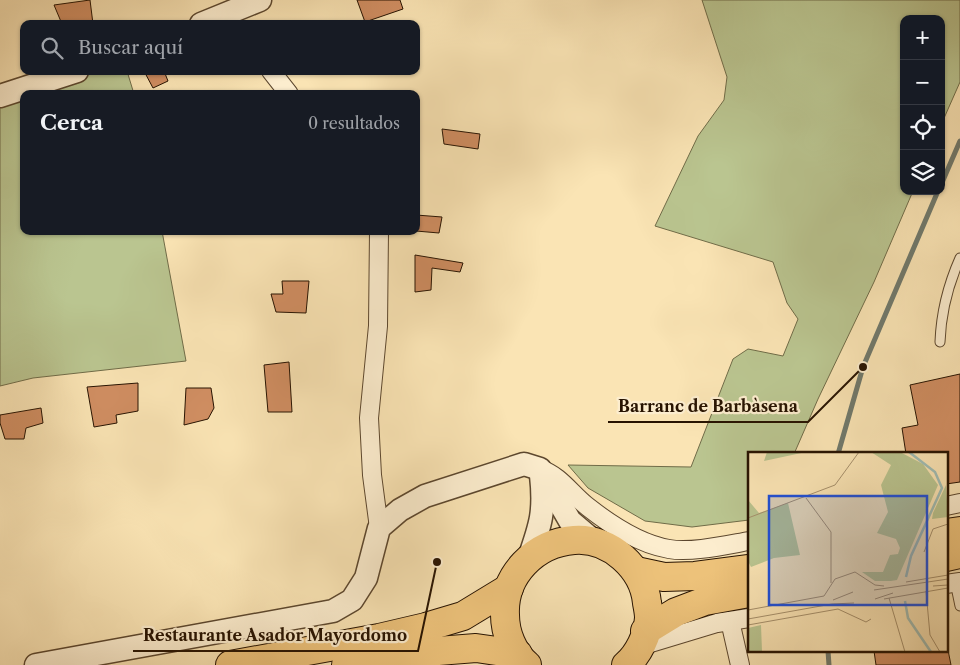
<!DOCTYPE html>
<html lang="es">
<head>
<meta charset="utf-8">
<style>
  :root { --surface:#171b24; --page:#242831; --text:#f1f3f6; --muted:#9ea1a6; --line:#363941 }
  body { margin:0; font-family:"Libre Caslon Text",serif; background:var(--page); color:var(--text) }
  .controls { position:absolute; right:15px; top:15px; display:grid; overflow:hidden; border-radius:10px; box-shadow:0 1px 4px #0004 }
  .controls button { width:45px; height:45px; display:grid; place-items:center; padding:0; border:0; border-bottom:1px solid var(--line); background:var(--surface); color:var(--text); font:25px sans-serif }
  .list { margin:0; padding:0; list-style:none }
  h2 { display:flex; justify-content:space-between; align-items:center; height:65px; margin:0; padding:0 20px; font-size:21px }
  h2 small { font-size:16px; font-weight:400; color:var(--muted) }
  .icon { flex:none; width:28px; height:28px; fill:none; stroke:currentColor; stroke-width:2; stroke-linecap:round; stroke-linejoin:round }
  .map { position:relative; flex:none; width:960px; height:665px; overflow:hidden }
  .search { position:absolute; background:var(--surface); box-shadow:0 1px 4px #0004; left:20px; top:20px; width:400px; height:55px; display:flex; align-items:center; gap:12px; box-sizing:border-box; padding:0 18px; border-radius:10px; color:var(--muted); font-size:19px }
  .panel { position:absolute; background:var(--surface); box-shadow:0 1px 4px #0004; left:20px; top:90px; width:400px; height:145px; border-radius:10px }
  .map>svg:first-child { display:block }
  .green { fill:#bac590; stroke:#706c48 }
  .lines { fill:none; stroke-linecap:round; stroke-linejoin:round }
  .stream { stroke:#70796c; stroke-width:5 }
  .building { fill:#d08e62; stroke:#271301 }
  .service-casing { stroke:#5c472e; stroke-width:11 }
  .minor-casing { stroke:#5c472e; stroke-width:20 }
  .tertiary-casing { stroke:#5c472e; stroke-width:25 }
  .trunk-casing { stroke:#271301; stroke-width:30 }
  .service { stroke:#fcedce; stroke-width:9 }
  .minor { stroke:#fcedce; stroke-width:18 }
  .tertiary { stroke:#fcedce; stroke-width:22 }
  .trunk { stroke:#edc27a; stroke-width:28 }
  .inset-river { fill:none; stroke:#a0bdb4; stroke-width:2.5 }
  .inset-road { fill:none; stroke:#a6906c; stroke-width:1 }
  .view { fill:#1d4ed8; fill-opacity:0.15; stroke:#1d4ed8; stroke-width:2.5 }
  .inset-edge { fill:none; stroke:#271301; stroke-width:2.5 }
  .leader { fill:none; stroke:#271301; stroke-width:2 }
  .callout-dot { fill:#271301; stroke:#fcedce; stroke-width:2 }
  .callout-label { font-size:16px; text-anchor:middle; font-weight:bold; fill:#271301; stroke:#fcedce; stroke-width:4.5; stroke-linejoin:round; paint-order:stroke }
</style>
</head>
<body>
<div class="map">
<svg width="960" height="665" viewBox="0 0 960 665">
  <rect width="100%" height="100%" fill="#fae4b4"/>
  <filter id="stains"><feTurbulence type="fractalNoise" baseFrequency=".004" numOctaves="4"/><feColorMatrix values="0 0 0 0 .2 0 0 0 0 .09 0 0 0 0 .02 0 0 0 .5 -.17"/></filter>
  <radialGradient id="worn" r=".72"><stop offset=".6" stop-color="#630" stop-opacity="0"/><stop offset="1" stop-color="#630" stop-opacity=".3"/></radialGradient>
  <!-- green -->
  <g class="green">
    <polygon points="702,0 960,0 960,82 941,125 941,19 904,19 904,191 913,191 874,282 818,399 794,454 749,454 749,520 692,527 645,521 588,488 568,465 691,467 733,359 748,349 783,356 798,319 787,303 773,262 655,226 698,136 724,100 727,77"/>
    <polygon points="40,71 127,71 134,94 24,94 24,231 162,231 186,361 33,378 0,386 0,85"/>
  </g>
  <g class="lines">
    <!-- stream -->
    <g class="stream">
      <polyline points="941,185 960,141"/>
      <polyline points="838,454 863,367 938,191"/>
      <polyline points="828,651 829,665"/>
    </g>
  </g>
  <!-- building -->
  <g class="building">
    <polygon points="90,0 93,24 62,24 54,5"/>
    <polygon points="357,0 400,0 403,9 365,22"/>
    <polygon points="144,71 164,71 168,81 153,88"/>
    <polygon points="442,129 480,134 478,149 444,144"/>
    <polygon points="416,215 442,217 439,233 416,231"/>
    <polygon points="415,255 463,263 460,272 432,268 431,290 415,292"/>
    <polygon points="282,281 309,281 306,313 276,312 271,294 283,294"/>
    <polygon points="289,362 292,412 268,412 264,365"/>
    <polygon points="960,374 960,482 946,484 946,454 906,454 902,428 918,425 910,385"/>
    <polygon points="138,383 138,411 116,415 117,423 94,427 87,387"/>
    <polygon points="186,388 211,388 214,408 208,419 184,425"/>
    <polygon points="41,408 43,423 26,428 24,439 5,439 0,423 0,415"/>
    <polygon points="946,640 951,665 876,665 874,651 946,651"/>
  </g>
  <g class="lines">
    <!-- service casing -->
    <g class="service-casing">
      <g id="service">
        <path d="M940,342C941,314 948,285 960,258"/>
        <polyline points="955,582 960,606"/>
      </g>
    </g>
    <!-- minor casing -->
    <g class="minor-casing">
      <g id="minor">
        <polyline points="271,71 289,94"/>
        <path d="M540,469C561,476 571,494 588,507C611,525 639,544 669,549C691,553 726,545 749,541"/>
        <polyline points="946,506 960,503"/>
        <polyline points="379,528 372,475 369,418 378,326 379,231"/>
        <polyline points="946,584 960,582"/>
        <polyline points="730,621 740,665"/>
        <polyline points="641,646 717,623 749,618"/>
      </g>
    </g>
    <!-- tertiary casing -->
    <g class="tertiary-casing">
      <g id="tertiary">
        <polyline points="201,24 260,0"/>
        <polyline points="0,96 77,71"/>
        <path d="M529,558C541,524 545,511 541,475"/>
        <polyline points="36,665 333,611 352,600 366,578 379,528 400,510 425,496 524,464 540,469 570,521 596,543"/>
      </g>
    </g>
    <!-- trunk casing -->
    <g class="trunk-casing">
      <g id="trunk">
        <polyline points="946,533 960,531"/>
        <polyline points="946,557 960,554"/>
        <polyline points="636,571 664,577 695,576 749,569"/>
        <polyline points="645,631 676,612 705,601 749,593"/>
        <polyline points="230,665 379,638 426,627 463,616 509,588"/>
        <polyline points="346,665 438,651 476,648 518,654"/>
        <path d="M527,665C513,653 505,633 505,615C503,575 535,543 574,540C610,537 644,569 647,603C648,608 649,614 649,618C648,635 638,655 626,665"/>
      </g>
    </g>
    <!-- service -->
    <use href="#service" class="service"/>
    <!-- minor -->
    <use href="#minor" class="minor"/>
    <!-- tertiary -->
    <use href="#tertiary" class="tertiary"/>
    <!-- trunk -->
    <use href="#trunk" class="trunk"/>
  </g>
  <!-- overview -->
  <g transform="translate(748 452)">
    <rect width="200" height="200" fill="#fae4b4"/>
    <path d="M19,0H58L16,9ZM123,0H152L175,12L190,33L149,128L143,129H127L114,120H135L142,103L150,102L152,96L148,87L129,81L140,60L133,33L143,13ZM198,33L200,65L184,67L185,61ZM0,48L11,61L40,51L52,103L26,106L3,115L0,109ZM13,173L14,199H0V176Z" fill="#bac590"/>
    <path class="inset-river" d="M158,125L163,104L194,36L187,20L161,0M157,149L160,166L183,200"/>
    <path class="inset-road" d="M58,46L83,80V131M0,66L87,33L111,0M176,100L185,77L200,72M158,130L200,123M185,134L200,133M126,138L200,127M178,139L182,183L192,200M141,146L157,200M127,147L145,141M136,147L200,136M85,148L105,140M0,158L76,144L87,127L107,120L127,133L136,134M0,167L84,152L106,151M0,173L90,157L118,170L123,167"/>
    <path class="view" d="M21,44H179V153H21Z"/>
    <rect width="200" height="200" class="inset-edge"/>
  </g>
  <!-- callouts -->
  <path class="leader" d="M863 367L808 422H608M437 562L418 651H133"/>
  <g class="callout-dot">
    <circle cx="863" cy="367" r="5"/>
    <circle cx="437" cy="562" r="5"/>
  </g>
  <g class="callout-label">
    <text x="708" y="412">Barranc de Barbàsena</text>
    <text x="275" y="641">Restaurante Asador Mayordomo</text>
  </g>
  <rect width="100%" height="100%" filter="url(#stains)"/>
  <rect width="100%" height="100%" fill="url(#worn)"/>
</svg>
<div class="controls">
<button>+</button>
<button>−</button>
<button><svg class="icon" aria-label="locate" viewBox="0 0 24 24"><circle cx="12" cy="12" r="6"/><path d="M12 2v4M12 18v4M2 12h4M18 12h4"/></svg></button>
<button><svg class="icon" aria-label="layers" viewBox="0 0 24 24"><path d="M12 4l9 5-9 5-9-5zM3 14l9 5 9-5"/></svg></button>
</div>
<div class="search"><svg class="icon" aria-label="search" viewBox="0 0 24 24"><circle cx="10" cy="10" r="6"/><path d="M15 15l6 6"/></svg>Buscar aquí</div>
<section class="panel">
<h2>Cerca<small>0 resultados</small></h2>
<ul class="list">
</ul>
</section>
</div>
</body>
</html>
